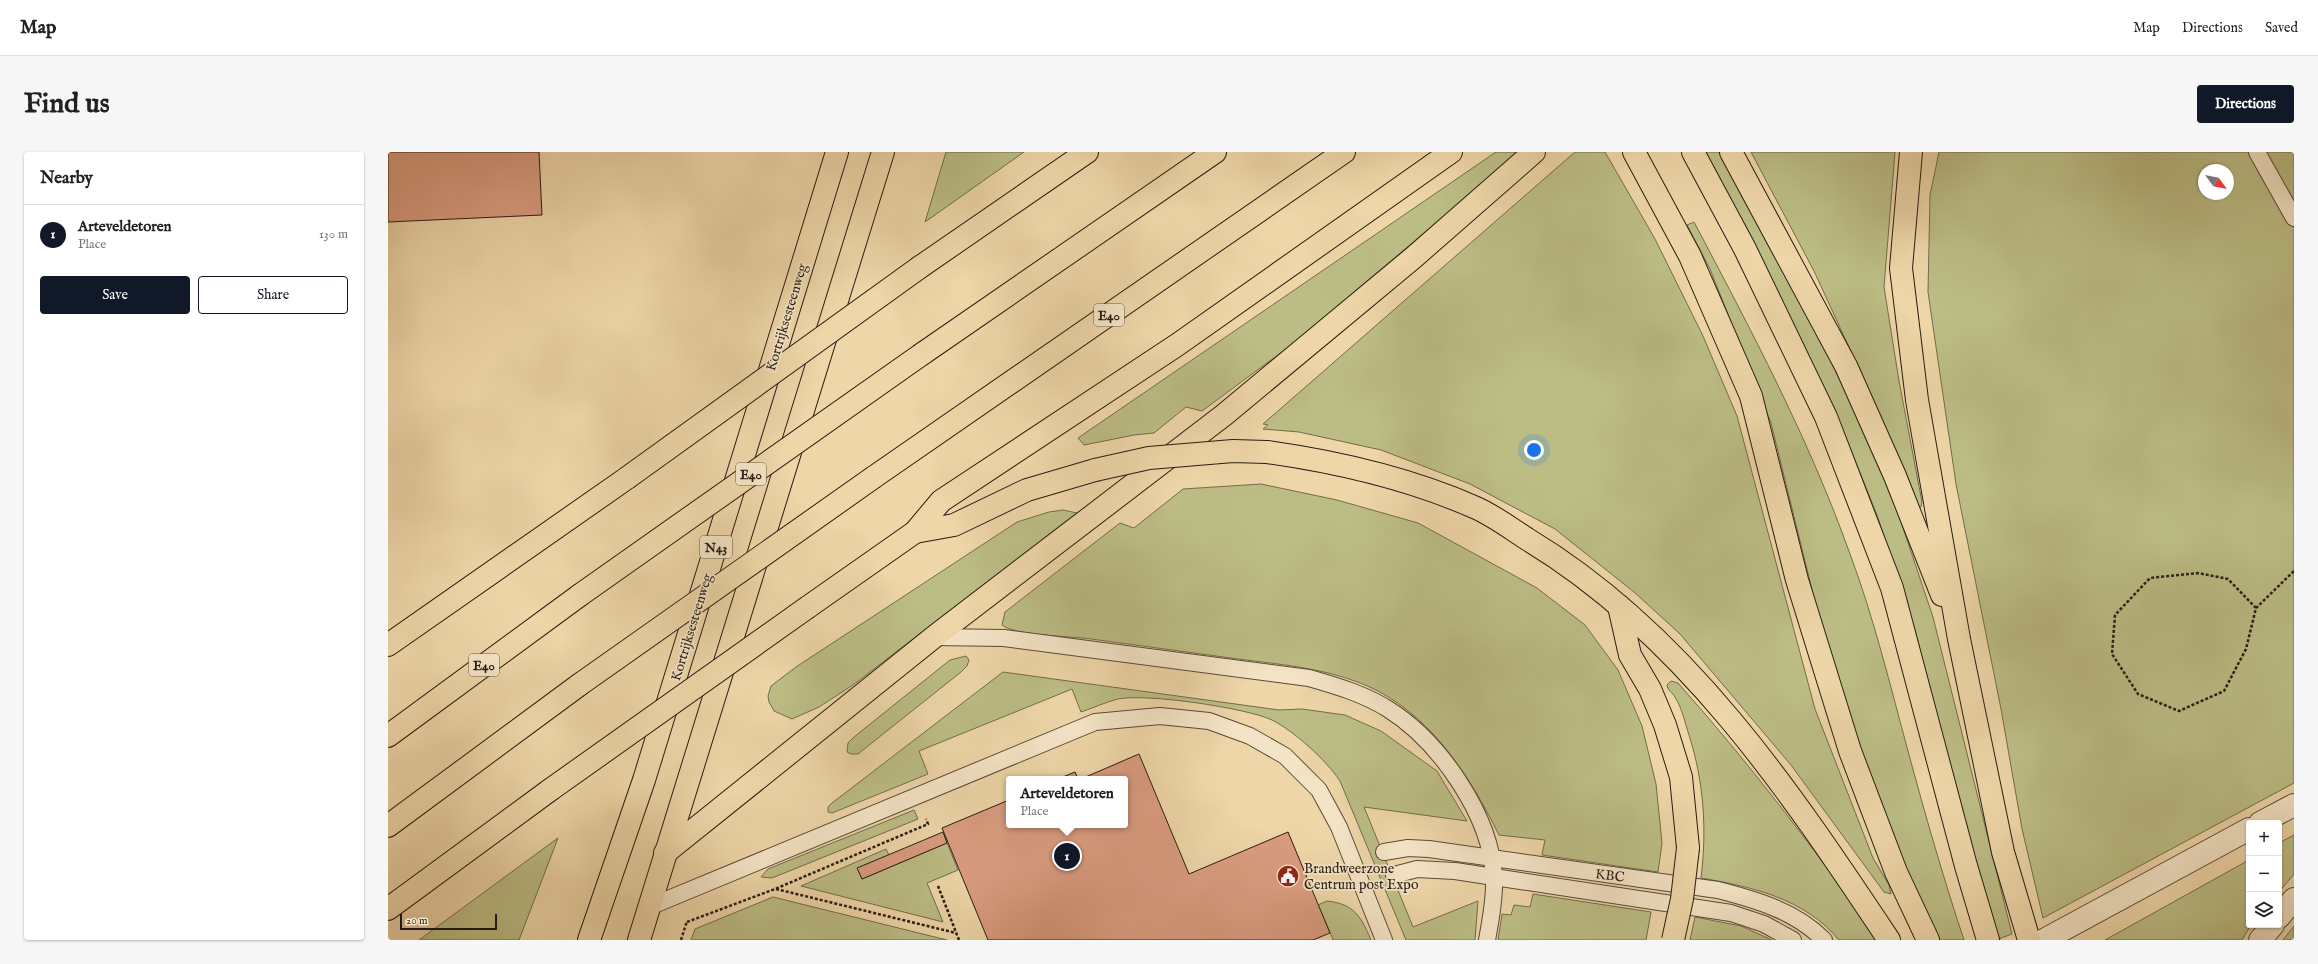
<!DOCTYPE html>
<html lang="en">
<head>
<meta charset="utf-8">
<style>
  :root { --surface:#fff; --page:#f6f6f6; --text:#202124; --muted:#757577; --line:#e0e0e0; --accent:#111827 }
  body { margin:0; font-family:"IM FELL English",serif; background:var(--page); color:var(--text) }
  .controls { position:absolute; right:12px; bottom:12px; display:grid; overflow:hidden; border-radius:4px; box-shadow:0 1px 3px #0004 }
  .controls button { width:36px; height:36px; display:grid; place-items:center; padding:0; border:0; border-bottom:1px solid var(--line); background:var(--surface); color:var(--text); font:20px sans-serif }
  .compass { position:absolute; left:1810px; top:12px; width:36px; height:36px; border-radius:50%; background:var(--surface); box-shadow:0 1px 3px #0004; rotate:122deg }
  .scale { position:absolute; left:12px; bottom:10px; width:97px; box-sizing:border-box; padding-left:4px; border:2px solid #271c14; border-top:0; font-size:11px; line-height:14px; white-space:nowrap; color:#271c14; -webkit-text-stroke:3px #f4e4c6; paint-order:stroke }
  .you { position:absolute; left:1146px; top:298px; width:14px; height:14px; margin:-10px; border:3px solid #fff; border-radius:50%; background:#1a73e8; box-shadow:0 0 0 6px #1a73e833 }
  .badge { display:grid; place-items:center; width:26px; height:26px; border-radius:50%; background:var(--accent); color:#fff; font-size:13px; font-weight:700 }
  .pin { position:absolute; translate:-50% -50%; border:2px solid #fff; box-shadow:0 1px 4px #0006 }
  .popup { position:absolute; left:618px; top:624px; width:122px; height:52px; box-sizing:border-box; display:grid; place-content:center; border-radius:4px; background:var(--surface); filter:drop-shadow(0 1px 3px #0005); font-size:13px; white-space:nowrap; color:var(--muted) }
  .popup b { font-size:15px; color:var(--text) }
  .popup::after { content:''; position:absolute; left:50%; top:100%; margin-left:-8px; border:8px solid transparent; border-top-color:var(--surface) }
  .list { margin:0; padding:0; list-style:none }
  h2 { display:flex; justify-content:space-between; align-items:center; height:52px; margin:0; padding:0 16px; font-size:17px }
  h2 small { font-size:13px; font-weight:400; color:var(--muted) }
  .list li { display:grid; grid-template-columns:26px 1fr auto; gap:12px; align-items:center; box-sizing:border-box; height:60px; padding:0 16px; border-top:1px solid var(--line) }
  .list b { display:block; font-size:15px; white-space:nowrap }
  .list p { margin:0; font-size:13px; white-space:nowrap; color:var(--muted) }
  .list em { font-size:13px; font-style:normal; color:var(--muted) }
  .actions { display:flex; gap:8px; padding:12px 16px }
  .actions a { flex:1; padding:9px 0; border:1px solid var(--accent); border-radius:4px; text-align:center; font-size:14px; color:var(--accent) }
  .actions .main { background:var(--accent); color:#fff }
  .icon { flex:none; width:22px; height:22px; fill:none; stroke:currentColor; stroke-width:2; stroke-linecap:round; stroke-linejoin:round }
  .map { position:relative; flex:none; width:1906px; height:788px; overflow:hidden; border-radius:4px }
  header { display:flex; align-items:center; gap:24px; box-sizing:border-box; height:56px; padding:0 20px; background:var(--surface); border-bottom:1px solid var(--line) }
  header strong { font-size:19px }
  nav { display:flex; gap:22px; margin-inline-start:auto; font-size:14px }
  .intro { display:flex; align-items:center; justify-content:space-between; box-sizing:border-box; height:96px; padding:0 24px }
  h1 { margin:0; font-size:28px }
  .button { padding:10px 18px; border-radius:4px; background:var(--accent); color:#fff; font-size:14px; font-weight:700 }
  main { display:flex; gap:24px; padding:0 24px }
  aside { flex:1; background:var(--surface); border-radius:4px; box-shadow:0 1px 3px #0004 }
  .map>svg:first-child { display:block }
  .green { fill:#bcbd85; stroke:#726c4c; fill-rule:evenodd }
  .building { fill:#da9c80; stroke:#271c14 }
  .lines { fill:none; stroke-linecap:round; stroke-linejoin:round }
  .service-casing { stroke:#594a39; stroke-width:18 }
  .tertiary-casing { stroke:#594a39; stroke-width:24 }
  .primary-casing { stroke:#271c14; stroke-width:24 }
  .motorway-casing { stroke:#271c14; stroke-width:24 }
  .path { stroke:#271c14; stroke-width:2.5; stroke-dasharray:3 2; stroke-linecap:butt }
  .service { stroke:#f4e4c6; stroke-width:16 }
  .tertiary { stroke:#f4e4c6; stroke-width:22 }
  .primary { stroke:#eed6a8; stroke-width:22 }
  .motorway { stroke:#eed6a8; stroke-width:22 }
  .motorway-bridge-casing { stroke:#271c14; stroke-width:24; stroke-linecap:butt }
  .motorway-bridge { stroke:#eed6a8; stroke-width:22 }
  .labels { text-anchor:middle; stroke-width:3.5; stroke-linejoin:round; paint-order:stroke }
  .shield { fill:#f4e4c6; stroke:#645849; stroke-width:1 }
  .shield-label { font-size:13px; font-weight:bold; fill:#271c14 }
  .street-label { font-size:14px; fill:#271c14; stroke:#f4e4c6 }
  .poi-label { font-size:14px; fill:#271c14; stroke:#f4e4c6; text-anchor:start }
</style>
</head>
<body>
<header>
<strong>Map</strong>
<nav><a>Map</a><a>Directions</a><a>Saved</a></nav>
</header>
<div class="intro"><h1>Find us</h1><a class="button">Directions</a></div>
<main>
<aside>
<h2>Nearby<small></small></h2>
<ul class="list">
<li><span class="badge">1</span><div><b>Arteveldetoren</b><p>Place</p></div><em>130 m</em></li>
</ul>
<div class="actions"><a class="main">Save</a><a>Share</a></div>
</aside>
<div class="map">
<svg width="1906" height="788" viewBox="0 0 1906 788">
  <rect width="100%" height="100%" fill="#eed6a8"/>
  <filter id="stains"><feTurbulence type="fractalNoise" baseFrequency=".005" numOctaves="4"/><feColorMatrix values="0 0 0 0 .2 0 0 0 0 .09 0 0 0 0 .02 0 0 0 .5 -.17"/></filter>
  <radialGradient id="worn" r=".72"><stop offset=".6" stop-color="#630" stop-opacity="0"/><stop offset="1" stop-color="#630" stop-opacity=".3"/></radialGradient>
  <!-- green -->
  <g class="green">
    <polygon points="558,0 636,0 537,70"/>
    <polygon points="1108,0 1132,0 902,194 814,259 798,255 766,281 746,283 696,293 690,286"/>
    <polygon points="1187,0 1217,0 1267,87 1315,184 1349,264 1427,557 1485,706 1501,733 1503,742 1496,740 1403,613 1292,482 1246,440 1167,377 1082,332 993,298 911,280 875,277 880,273 875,272"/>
    <polygon points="1313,0 1333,0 1411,145 1454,232 1507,352 1545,465 1624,782 1608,788 1526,475 1489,363 1450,266"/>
    <polygon points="1363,0 1507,0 1496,135 1511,229 1534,350 1533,355 1530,356 1484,245 1426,119"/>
    <path d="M1551,0H1906V631L1655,766L1634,677L1613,557L1568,332L1540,140L1542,43ZM1816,18H1840V42H1816Z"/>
    <path d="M1306,70C1363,178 1421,287 1462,402C1486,466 1502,533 1520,599C1537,662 1555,725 1576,788H1549L1493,661L1429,458L1383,271L1322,117L1299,73Z"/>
    <path d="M873,332L949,348L1030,371L1149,436L1197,473L1230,518L1254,574L1268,632L1274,691L1270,720L1154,703L1157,688L1111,683C1083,627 1047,569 990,539C947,517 897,513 850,507C801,500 752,494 703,487C682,484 628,484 614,473L617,460L732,371L746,376L795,337Z"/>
    <polygon points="675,358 689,361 465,533 431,555 404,567 386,559 381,550 380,544 383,534 408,515 629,370 661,360"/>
    <polygon points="578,504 581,508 579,514 573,520 470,602 463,602 459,600 460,591 466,585 562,508"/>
    <path d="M615,520L891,558L914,557L957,563L993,579L1049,619L1079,669L976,655L1025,775L1090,749L1087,788H1018L952,629C938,608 906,579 884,568C859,556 757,541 730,547C718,550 705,556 693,560L684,537L531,599L540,622L444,661L440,660V655L444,651Z"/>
    <path d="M1283,529L1290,531C1363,613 1428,699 1491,788H1451C1416,746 1364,735 1313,726C1319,678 1316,630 1301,583C1297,571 1294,556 1287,545C1284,540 1280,539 1279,533Z"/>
    <polygon points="526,658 530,667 384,726 373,725 380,717"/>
    <polygon points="1906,683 1906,722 1891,740 1891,691"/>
    <polygon points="170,686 131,788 31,788"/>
    <polygon points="559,691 570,718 539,731 555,770 413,734 498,697 501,703 470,716 474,727"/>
    <polygon points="1861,708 1861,773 1863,773 1854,788 1717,788"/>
    <polygon points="1145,742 1263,760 1258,788 1110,788 1114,762 1123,763 1126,753 1142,755"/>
    <polygon points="385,745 559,788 303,788 307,777"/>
    <path d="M939,749C967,752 973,765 983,788H944L945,787L930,753Z"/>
    <polygon points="1307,765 1353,774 1384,788 1302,788"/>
    <polygon points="1906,774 1906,788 1895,788"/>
  </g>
  <!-- building -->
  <g class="building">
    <polygon points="0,0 151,0 154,63 0,70"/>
    <polygon points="751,602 801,722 900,680 942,781 925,788 600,788 554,676 621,648 621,673 737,673 737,627 693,627"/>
    <polygon points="687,620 690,627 670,627"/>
    <polygon points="555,680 559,691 474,727 469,716"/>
  </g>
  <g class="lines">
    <!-- service casing -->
    <g class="service-casing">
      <g id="service">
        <polyline points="1869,0 1906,66"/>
        <path d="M546,485L616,486L921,526C949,534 976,542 1000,557C1051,589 1103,663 1106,725C1107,745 1103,767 1099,788"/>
        <path d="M996,700L1020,696L1041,697L1330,738C1369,748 1407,759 1436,788"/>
        <polyline points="1006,723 1029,717 1067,719 1343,761 1376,772 1405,788"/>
        <polyline points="261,755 707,570 772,564 821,569 862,584 897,604 931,638 951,675 996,788"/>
      </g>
    </g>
    <!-- tertiary casing -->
    <g class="tertiary-casing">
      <g id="tertiary">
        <polyline points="1872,671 1906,653"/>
        <polyline points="1891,765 1906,747"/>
        <polyline points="1656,788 1861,677"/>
        <polyline points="1872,788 1885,773"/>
      </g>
    </g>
    <!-- primary casing -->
    <g class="primary-casing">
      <g id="primary">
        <polyline points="201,788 256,628 449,0"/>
        <polyline points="251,788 495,0"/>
      </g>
    </g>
    <!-- motorway casing -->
    <g class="motorway-casing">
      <g id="motorway">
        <polyline points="1246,0 1302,104 1363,244 1409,428 1462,599 1508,720 1540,788"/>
        <polyline points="1305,0 1357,97 1438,265 1504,436 1578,714 1600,788"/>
        <polyline points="1343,0 1458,214 1507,324 1554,443"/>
        <polyline points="1523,0 1513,116 1529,248 1571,487 1615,700 1641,788"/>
        <polyline points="532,115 699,0"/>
        <polyline points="534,202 827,0"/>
        <path d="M879,300C950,310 1020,326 1086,355C1105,363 1122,376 1139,387C1297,482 1401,638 1501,788"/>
        <polyline points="486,325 956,0"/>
        <polyline points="527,380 566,373 639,338 707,318"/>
        <polyline points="1231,454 1242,503 1262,537 1277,573 1293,625 1300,696"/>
        <polyline points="420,455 527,380 553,349 789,193 1063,0"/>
        <polyline points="0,493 239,326"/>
        <polyline points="0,584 192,443"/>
        <polyline points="0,674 191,533"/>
        <polyline points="277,701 546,485 836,263 1025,106 1146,0"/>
        <polyline points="0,757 162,638"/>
      </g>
    </g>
    <!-- path -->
    <g class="path">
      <polyline points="1868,456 1840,427 1810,421 1762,426 1727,463 1724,502 1750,542 1791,559 1836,539 1858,497 1868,456 1906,419"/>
      <polyline points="550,734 571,788"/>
      <polyline points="388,737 568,781"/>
      <polyline points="299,770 387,737 540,672 538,667"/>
      <polyline points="293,788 299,769"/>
    </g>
    <!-- service -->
    <use href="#service" class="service"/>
    <!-- tertiary -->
    <use href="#tertiary" class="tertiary"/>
    <!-- primary -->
    <use href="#primary" class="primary"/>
    <!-- motorway -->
    <use href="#motorway" class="motorway"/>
    <!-- motorway-bridge casing -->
    <g class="motorway-bridge-casing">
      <g id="motorway-bridge">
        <polyline points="707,318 761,306 845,299 879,300"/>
        <polyline points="239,326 532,115"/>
        <polyline points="192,443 534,202"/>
        <polyline points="191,533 486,325"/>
        <polyline points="162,638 420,455"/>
        <polyline points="1285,788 1294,747 1300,696"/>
      </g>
    </g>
    <!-- motorway-bridge -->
    <use href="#motorway-bridge" class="motorway-bridge"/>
  </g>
  <!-- icons -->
  <defs>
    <g id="civic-disc" transform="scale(1.15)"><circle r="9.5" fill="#8f2418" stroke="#f4e4c6"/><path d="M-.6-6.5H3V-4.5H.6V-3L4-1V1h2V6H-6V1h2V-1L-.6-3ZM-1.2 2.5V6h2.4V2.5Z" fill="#fff"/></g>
  </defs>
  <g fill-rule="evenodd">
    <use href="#civic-disc" x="900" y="724"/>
  </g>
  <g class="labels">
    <!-- shield labels -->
    <g class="shield">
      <rect x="706" y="152" width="30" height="22" rx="3"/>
      <rect x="348" y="311" width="30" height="22" rx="3"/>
      <rect x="312" y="384" width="32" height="22" rx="3"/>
      <rect x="81" y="502" width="30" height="22" rx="3"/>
    </g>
    <g class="shield-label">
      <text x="721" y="168">E40</text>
      <text x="363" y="327">E40</text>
      <text x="328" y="400">N43</text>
      <text x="96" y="518">E40</text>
    </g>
    <!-- street labels -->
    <g class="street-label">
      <text transform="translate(398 165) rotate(-73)" y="5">Kortrijksesteenweg</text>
      <text transform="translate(303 475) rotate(-73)" y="5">Kortrijksesteenweg</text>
      <text transform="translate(1222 723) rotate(8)" y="5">KBC</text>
    </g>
    <!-- poi labels -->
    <g class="poi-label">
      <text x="916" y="721">Brandweerzone<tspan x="916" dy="16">Centrum post Expo</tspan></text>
    </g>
  </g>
  <rect width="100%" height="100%" filter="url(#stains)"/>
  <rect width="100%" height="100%" fill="url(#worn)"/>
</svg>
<div class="controls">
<button>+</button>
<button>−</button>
<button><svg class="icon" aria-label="layers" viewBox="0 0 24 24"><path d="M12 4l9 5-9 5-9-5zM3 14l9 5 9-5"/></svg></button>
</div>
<svg class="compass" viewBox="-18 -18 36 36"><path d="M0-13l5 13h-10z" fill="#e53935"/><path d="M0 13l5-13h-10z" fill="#757577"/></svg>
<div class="scale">20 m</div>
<div class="you"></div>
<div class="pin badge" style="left:679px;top:704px">1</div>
<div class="popup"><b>Arteveldetoren</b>Place</div>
</div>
</main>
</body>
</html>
